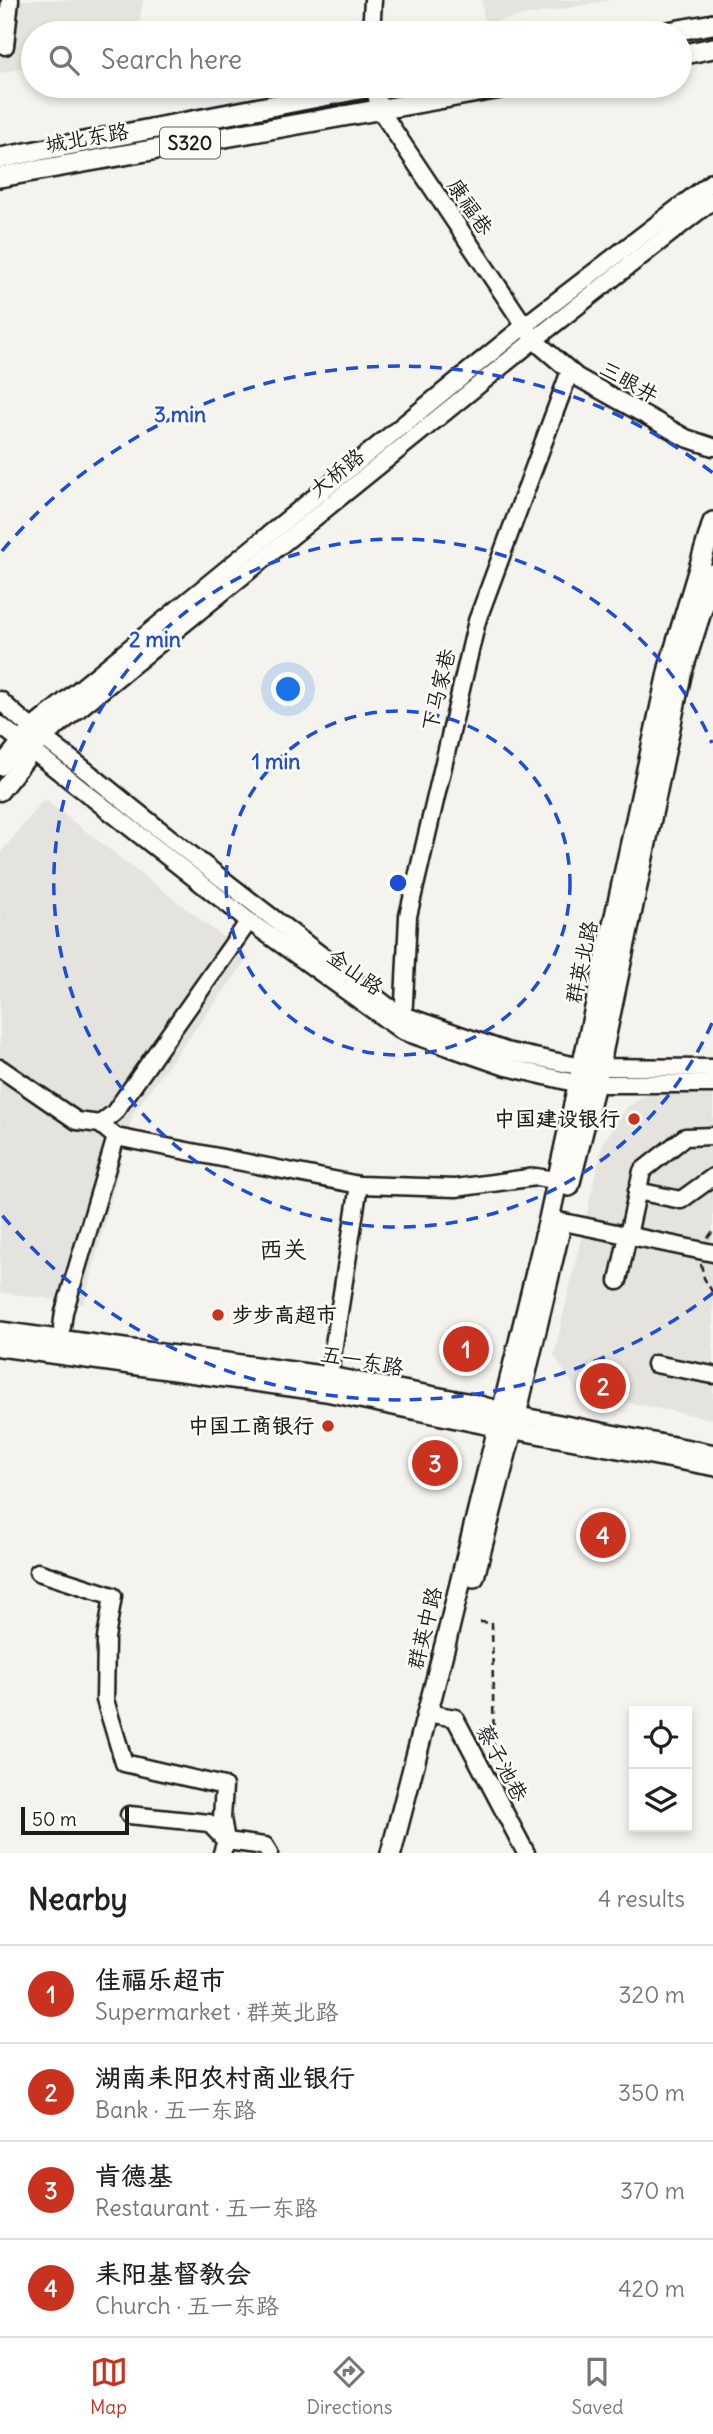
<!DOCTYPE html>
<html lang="en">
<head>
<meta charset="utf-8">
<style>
  :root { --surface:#fff; --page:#f6f6f6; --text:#222; --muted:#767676; --line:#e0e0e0; --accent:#c8321e }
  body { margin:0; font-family:Delius,"LXGW WenKai TC",sans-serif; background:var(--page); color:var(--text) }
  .controls { position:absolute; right:21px; bottom:21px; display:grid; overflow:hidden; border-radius:0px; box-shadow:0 4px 10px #0003 }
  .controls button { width:63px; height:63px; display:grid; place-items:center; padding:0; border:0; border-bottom:2px solid var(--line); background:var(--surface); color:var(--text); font:35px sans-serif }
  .scale { position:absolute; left:21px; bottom:18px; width:108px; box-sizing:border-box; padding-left:7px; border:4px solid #1c1c1c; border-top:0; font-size:19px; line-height:24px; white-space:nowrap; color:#1c1c1c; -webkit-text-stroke:5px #fdfcf7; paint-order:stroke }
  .you { position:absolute; left:289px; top:690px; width:24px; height:24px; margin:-18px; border:5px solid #fff; border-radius:50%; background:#1a73e8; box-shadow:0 0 0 10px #1a73e833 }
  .badge { display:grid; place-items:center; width:46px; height:46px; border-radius:50%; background:var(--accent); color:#fff; font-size:23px; font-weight:700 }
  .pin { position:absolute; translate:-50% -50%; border:4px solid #fff; box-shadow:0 2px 7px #0006 }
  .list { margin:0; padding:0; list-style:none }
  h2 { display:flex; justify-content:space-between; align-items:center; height:91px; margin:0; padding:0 28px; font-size:30px }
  h2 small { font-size:23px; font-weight:400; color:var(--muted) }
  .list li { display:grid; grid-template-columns:46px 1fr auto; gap:21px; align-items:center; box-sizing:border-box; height:98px; padding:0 28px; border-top:2px solid var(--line) }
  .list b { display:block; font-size:26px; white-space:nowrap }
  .list p { margin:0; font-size:23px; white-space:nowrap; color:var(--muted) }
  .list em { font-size:23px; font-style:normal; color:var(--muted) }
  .icon { flex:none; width:38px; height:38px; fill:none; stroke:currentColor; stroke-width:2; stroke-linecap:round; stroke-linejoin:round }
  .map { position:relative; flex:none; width:713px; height:1853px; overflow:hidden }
  .search { position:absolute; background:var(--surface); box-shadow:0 4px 10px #0003; left:21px; right:21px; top:21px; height:77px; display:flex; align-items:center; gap:18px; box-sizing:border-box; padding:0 24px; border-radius:38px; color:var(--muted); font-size:26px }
  .sheet { height:483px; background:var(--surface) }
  nav { display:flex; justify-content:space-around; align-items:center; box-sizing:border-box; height:98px; border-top:2px solid var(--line); background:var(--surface); font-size:19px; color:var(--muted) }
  nav a { display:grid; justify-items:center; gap:4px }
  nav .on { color:var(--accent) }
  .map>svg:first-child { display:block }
  .built { fill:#e4e3de }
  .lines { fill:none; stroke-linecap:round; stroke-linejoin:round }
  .minor-casing { stroke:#1c1c1c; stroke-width:21 }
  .major-casing { stroke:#1c1c1c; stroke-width:24 }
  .path { stroke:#1c1c1c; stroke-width:2.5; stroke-dasharray:7 5; stroke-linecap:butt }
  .minor { stroke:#fdfcf7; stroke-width:16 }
  .major { stroke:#fdfcf7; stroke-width:19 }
  .ring { fill:none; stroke:#1d4ed8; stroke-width:3.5; stroke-dasharray:12 9 }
  .poi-dot { fill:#c8321e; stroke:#fdfcf7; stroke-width:2.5 }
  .labels { text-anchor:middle; stroke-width:5; stroke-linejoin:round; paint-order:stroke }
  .shield { fill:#fdfcf7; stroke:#605f5e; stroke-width:2 }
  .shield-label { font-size:19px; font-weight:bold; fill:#1c1c1c }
  .street-label { font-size:21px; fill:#1c1c1c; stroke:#fdfcf7 }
  .poi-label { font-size:21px; font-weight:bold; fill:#1c1c1c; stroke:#fdfcf7; text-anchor:end }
  .quarter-label { font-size:24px; fill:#1c1c1c; stroke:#fdfcf7 }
  .centre { fill:#1d4ed8; stroke:#fdfcf7; stroke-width:3.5 }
  .ring-label { font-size:21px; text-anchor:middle; font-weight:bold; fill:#1d4ed8; stroke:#fdfcf7; stroke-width:5; stroke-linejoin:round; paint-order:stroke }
</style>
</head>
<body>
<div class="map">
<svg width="713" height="1853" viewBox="0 0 713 1853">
  <rect width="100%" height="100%" fill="#f4f3ee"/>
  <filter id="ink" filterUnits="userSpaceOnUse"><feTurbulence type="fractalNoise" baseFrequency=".0143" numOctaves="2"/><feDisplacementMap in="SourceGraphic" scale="14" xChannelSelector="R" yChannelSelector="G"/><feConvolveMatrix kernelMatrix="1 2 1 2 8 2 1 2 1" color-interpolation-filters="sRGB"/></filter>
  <g filter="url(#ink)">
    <!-- built -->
    <g class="built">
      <polygon points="0,0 143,0 137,33 33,33 33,66 0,73"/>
      <polygon points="482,0 612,0 484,23"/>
      <polygon points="44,799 249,957 133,1113 84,1304 0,1292 0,854"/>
      <polygon points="713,1090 713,1419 578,1393 554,1355 603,1143 626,1108 653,1091"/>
    </g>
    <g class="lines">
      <!-- minor casing -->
      <g class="minor-casing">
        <g id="minor">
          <polyline points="371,33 373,0"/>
          <polyline points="5,46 10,0"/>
          <polyline points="374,86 380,110 534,340 577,377 686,438 713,447"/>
          <path d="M0,700C30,730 66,754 99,781C194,859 292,933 389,1007L403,1015L506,1051L582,1067L713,1068"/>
          <polyline points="0,725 249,921 402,1031 503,1066 579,1084 713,1084"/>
          <polyline points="0,767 32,728 524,326 713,181"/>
          <polyline points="0,792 44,737 534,340 713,200"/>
          <polyline points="403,1023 408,916 477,621 570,371"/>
          <polyline points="0,1068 77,1121 100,1124 116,1137 359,1185 456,1188 536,1177 568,1182"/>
          <polyline points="100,1124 114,1113 249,921"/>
          <polyline points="637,1191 681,1200 713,1177"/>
          <polyline points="549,1219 713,1253"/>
          <polyline points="618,1281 642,1171 685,1137 713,1136"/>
          <polyline points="62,1327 64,1312 116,1137"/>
          <polyline points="655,1364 713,1375"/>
          <polyline points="327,1389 359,1185"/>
          <polyline points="516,1415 713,1453"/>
          <polyline points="512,1430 713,1467"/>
          <polyline points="38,1572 113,1596 106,1638 105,1700 124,1763 224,1786 222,1818 226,1841 222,1853"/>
          <polyline points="427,1713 455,1718 526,1853"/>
          <polyline points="129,1815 209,1823 226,1841 265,1846 269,1853"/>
        </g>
      </g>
      <!-- major casing -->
      <g class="major-casing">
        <g id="major">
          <polyline points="662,33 713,24"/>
          <polyline points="680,55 713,48"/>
          <polyline points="0,158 375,86"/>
          <polyline points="0,177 512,86"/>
          <polyline points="569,1186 599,1068 681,675 713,574"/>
          <polyline points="0,1332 329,1377 472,1404 512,1415"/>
          <polyline points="0,1346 326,1391 510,1429"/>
          <polyline points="474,1577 516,1415 559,1233"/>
          <polyline points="391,1853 445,1645 549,1219 669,668 713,522"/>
        </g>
      </g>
      <!-- path -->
      <g class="path">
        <polyline points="708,1238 713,1231"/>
        <polyline points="701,1264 704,1278 713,1293"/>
        <polyline points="480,1622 492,1623 494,1758"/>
      </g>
      <!-- minor -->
      <use href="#minor" class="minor"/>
      <!-- major -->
      <use href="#major" class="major"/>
    </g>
  </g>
  <!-- distance rings -->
  <g class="ring">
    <circle cx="398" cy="883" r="172"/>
    <path d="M712 1023A344 344 0 1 1 712 743"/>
    <path d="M713 1293A517 517 0 0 1 2 1215M2 551A517 517 0 0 1 713 473"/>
  </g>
  <!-- markers -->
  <g class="poi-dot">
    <circle cx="634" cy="1119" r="7"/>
    <circle cx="218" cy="1315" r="7"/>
    <circle cx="328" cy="1426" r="7"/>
  </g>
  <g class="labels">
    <!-- shield labels -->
    <rect class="shield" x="160" y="127.5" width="60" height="31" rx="5"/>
    <g class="shield-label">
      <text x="190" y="150">S320</text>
    </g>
    <!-- street labels -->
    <g class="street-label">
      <text transform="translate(87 138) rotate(-10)" y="7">城北东路</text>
      <text transform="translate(470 207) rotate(56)" y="7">康福巷</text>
      <text transform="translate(629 382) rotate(29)" y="7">三眼井</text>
      <text transform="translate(337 473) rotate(-39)" y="7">大桥路</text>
      <text transform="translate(439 690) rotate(-77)" y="7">下马家巷</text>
      <text transform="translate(582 962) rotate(-78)" y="7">群英北路</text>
      <text transform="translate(355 972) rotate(36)" y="7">金山路</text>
      <text transform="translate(362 1361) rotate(10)" y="7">五一东路</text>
      <text transform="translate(425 1628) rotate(-76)" y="7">群英中路</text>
      <text transform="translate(502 1763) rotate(62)" y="7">蔡子池巷</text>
    </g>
    <!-- poi labels -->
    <g class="poi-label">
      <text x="620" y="1126">中国建设银行</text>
      <text x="232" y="1322" text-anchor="start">步步高超市</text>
      <text x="314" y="1433">中国工商银行</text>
    </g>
    <!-- quarter labels -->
    <g class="quarter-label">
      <text x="283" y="1258">西关</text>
    </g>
  </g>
  <circle cx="398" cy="883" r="10" class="centre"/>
  <g class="ring-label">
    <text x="180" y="422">3 min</text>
    <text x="155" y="647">2 min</text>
    <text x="276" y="769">1 min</text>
  </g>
</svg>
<div class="controls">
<button><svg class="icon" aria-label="locate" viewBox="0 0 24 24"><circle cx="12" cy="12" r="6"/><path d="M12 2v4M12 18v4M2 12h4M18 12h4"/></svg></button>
<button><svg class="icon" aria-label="layers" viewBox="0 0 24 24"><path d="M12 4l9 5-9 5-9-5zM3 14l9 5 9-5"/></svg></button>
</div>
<div class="scale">50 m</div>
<div class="you"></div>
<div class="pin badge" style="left:466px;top:1349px">1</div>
<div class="pin badge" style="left:603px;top:1386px">2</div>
<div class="pin badge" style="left:435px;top:1463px">3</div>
<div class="pin badge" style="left:603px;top:1535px">4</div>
<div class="search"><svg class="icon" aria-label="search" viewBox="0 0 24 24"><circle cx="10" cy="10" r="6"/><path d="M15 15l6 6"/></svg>Search here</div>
</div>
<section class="sheet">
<h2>Nearby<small>4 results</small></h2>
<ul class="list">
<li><span class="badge">1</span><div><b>佳福乐超市</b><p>Supermarket · 群英北路</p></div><em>320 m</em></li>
<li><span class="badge">2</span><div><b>湖南耒阳农村商业银行</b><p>Bank · 五一东路</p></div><em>350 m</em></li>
<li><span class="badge">3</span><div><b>肯德基</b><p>Restaurant · 五一东路</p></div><em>370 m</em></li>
<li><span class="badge">4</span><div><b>耒阳基督教会</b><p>Church · 五一东路</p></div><em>420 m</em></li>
</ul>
</section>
<nav>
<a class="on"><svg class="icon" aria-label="map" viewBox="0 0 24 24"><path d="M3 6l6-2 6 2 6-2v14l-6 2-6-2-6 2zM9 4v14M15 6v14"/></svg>Map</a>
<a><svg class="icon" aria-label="directions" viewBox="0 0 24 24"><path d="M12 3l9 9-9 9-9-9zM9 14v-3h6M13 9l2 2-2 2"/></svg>Directions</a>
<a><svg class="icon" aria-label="saved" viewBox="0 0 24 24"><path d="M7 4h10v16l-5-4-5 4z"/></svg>Saved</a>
</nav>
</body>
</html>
